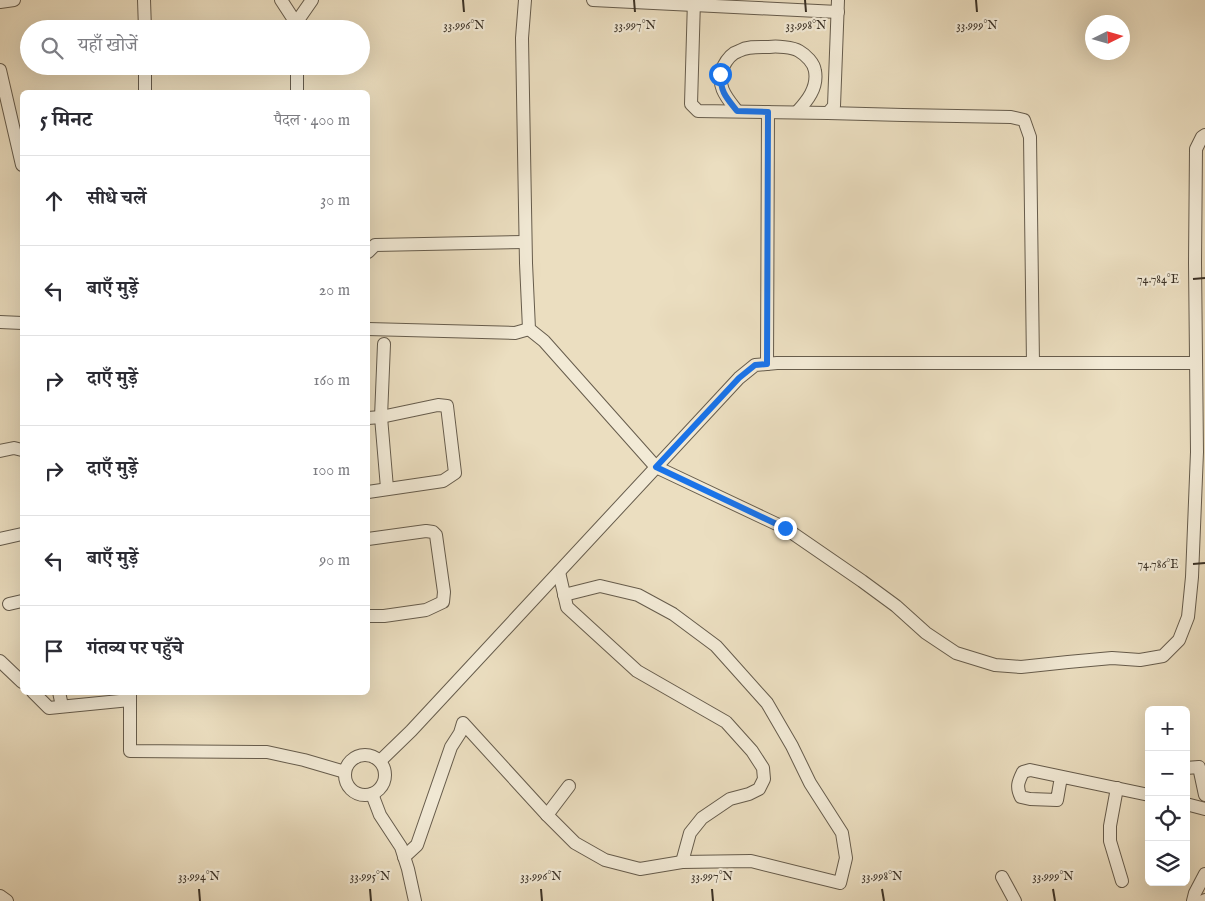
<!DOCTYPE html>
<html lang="hi">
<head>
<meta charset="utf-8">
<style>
  :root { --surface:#fff; --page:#f2f2f3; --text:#2b2b33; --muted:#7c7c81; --line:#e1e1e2 }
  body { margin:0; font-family:"IM FELL English","Noto Serif Devanagari",serif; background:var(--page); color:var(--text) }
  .controls { position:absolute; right:15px; bottom:15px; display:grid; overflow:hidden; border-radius:8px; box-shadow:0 5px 20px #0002 }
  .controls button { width:45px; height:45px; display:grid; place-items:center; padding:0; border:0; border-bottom:1px solid var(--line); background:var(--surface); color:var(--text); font:25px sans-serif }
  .compass { position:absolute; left:1085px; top:15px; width:45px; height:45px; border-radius:50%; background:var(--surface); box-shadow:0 5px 20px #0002; rotate:85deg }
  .stop { position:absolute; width:15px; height:15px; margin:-11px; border:4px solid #1a73e8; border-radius:50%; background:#fff }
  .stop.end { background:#1a73e8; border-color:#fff; box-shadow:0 1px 5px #0008 }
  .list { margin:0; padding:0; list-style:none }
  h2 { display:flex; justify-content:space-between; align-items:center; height:65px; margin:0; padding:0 20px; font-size:21px }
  h2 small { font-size:16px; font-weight:400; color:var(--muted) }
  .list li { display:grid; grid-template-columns:32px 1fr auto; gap:15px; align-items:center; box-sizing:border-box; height:90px; padding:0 20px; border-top:1px solid var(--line) }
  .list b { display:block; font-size:19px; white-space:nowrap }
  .list em { font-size:16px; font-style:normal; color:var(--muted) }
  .icon { flex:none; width:28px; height:28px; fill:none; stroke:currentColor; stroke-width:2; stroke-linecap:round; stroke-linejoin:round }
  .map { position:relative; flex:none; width:1205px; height:901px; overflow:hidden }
  .search { position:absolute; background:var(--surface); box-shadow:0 5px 20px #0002; left:20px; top:20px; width:350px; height:55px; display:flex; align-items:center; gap:12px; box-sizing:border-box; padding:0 18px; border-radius:28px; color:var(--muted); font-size:19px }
  .panel { position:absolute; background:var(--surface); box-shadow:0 5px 20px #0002; left:20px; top:90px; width:350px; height:605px; border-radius:8px }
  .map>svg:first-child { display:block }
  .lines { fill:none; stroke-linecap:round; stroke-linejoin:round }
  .minor-casing { stroke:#665c4c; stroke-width:14 }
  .minor { stroke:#f2ead6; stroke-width:12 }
  .route { stroke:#1a73e8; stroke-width:6 }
  .ticks { fill:none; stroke:#3a3126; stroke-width:2 }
  .ticks-label { font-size:12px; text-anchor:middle; fill:#3a3126; stroke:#f2ead6; stroke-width:4.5; stroke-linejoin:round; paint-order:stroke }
</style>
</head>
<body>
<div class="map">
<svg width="1205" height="901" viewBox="0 0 1205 901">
  <rect width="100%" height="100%" fill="#ebdec0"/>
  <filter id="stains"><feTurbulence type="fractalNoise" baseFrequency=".004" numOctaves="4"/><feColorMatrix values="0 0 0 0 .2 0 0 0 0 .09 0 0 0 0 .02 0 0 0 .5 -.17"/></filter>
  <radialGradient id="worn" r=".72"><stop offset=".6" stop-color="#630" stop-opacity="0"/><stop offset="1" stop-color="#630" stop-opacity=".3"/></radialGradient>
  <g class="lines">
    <!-- minor casing -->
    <g class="minor-casing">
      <g id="minor">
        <polyline points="144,0 145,29"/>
        <polyline points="281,0 296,23"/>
        <polyline points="525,0 522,38 526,263 529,329 544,341 656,467 785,528 862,581 896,606 926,633 956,653 995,665 1021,667 1068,662 1112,658 1140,660 1163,656 1179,640 1188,617 1192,577 1197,452 1195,263 1196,149 1202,137 1205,135"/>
        <polyline points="593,0 838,12"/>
        <polyline points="694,0 691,104 698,111 828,113 834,106 838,0"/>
        <polyline points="0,2 14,0"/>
        <polyline points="296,29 296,23 312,0"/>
        <polyline points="145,66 145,92"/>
        <polyline points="297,66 297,92"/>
        <polyline points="0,70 22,165"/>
        <path d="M737,111C726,97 716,86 723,67C726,61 732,53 739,51C748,46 759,47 769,47C776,46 793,47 799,51C806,55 814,63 815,71C818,88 807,101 797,112"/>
        <polyline points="828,113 903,115 1011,117 1024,120 1030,137 1033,363"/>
        <polyline points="368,252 375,245 525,242"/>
        <polyline points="0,322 22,323"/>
        <polyline points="368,329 515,333 529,329"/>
        <polyline points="384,344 381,417 387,488"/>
        <polyline points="767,364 768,112"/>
        <polyline points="368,418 381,417 438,405 447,406 455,473 443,481 368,492"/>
        <polyline points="0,451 14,448 22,450"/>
        <polyline points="0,539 22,534"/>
        <polyline points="368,539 426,531 433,532 436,535 444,592 443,602 426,610 384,616 368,616"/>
        <polyline points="559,572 567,607 637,671 726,722 752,751 763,768 764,779 759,789 749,794 730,799 702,818 690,833 682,862"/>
        <polyline points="9,604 22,601"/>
        <polyline points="0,661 22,682"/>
        <polyline points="33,692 49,708 130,700"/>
        <polyline points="59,692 62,706"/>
        <polyline points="130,692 130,751 267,752 304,760 345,772"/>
        <circle cx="365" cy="775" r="20"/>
        <polyline points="380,761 411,731 739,378 755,365 777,363 1196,363"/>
        <polyline points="1186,768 1199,767 1205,795"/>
        <path d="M1061,777L1057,800L1030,799L1021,797C1016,787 1018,782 1023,772L1030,770L1149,795"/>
        <polyline points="1117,788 1110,826 1110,841 1122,881"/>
        <polyline points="372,794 380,815 401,847 408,869 415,901"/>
        <polyline points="1186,804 1205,809"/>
        <polyline points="547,815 569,786"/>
        <polyline points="404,857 417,845 451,747 460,733 463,723 547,815 575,843 605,860 640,869 682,862 751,861 840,883 846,858 842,833 810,783 792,746 767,703 716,646 673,614 638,595 600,586 564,595"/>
        <polyline points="1002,877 1015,901"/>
        <polyline points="0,896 7,901"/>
        <polyline points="1193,901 1195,893 1205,874"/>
        <polyline points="1203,901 1205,900"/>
      </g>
    </g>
    <!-- minor -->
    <use href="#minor" class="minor"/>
  </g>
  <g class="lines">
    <!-- route -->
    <path class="route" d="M720,74C721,93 726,97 737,111L768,112L767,364L755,365L739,378L656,467L785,528"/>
  </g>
  <!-- ticks -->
  <path class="ticks" d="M463,0L464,12M634,0L635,12M805,0L806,12M976,0L977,12M1193,279L1205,278M1193,564L1205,563M199,889L200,901M370,889L371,901M541,889L542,901M712,889L713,901M882,889L884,901M1053,889L1055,901"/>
  <g class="ticks-label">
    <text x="464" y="29">33.996°N</text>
    <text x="635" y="29">33.997°N</text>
    <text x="806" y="29">33.998°N</text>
    <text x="977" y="29">33.999°N</text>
    <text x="1158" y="283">74.784°E</text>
    <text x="1158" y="568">74.786°E</text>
    <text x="199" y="880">33.994°N</text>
    <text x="370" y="880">33.995°N</text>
    <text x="541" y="880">33.996°N</text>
    <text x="712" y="880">33.997°N</text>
    <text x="882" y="880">33.998°N</text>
    <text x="1053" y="880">33.999°N</text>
  </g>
  <rect width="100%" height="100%" filter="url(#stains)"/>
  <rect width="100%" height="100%" fill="url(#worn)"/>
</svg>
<div class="controls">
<button>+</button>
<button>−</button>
<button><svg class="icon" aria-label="locate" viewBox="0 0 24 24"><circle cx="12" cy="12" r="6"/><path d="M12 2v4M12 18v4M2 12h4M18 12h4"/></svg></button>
<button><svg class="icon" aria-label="layers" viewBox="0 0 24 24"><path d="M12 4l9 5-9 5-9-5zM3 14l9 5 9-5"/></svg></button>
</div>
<svg class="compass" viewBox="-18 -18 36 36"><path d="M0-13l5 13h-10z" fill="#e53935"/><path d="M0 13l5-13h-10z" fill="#7c7c81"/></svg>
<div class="stop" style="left:720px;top:74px"></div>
<div class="stop end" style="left:785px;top:528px"></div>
<div class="search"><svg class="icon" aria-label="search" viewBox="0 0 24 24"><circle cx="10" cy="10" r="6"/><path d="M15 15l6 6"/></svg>यहाँ खोजें</div>
<section class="panel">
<h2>5 मिनट<small>पैदल · 400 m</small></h2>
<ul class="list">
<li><svg class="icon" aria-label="ahead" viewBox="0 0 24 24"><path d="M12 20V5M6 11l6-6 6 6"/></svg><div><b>सीधे चलें</b></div><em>30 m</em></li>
<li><svg class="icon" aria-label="left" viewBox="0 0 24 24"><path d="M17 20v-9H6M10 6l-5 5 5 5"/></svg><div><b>बाएँ मुड़ें</b></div><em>20 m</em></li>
<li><svg class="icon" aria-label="right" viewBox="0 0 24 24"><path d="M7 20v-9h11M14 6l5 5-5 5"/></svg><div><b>दाएँ मुड़ें</b></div><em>160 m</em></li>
<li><svg class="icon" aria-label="right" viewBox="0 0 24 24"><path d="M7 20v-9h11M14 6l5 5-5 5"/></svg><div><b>दाएँ मुड़ें</b></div><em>100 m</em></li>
<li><svg class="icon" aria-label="left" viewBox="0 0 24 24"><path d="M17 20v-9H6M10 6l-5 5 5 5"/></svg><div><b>बाएँ मुड़ें</b></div><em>90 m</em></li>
<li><svg class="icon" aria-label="arrive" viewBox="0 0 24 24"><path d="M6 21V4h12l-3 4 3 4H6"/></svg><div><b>गंतव्य पर पहुँचे</b></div></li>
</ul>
</section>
</div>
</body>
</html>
